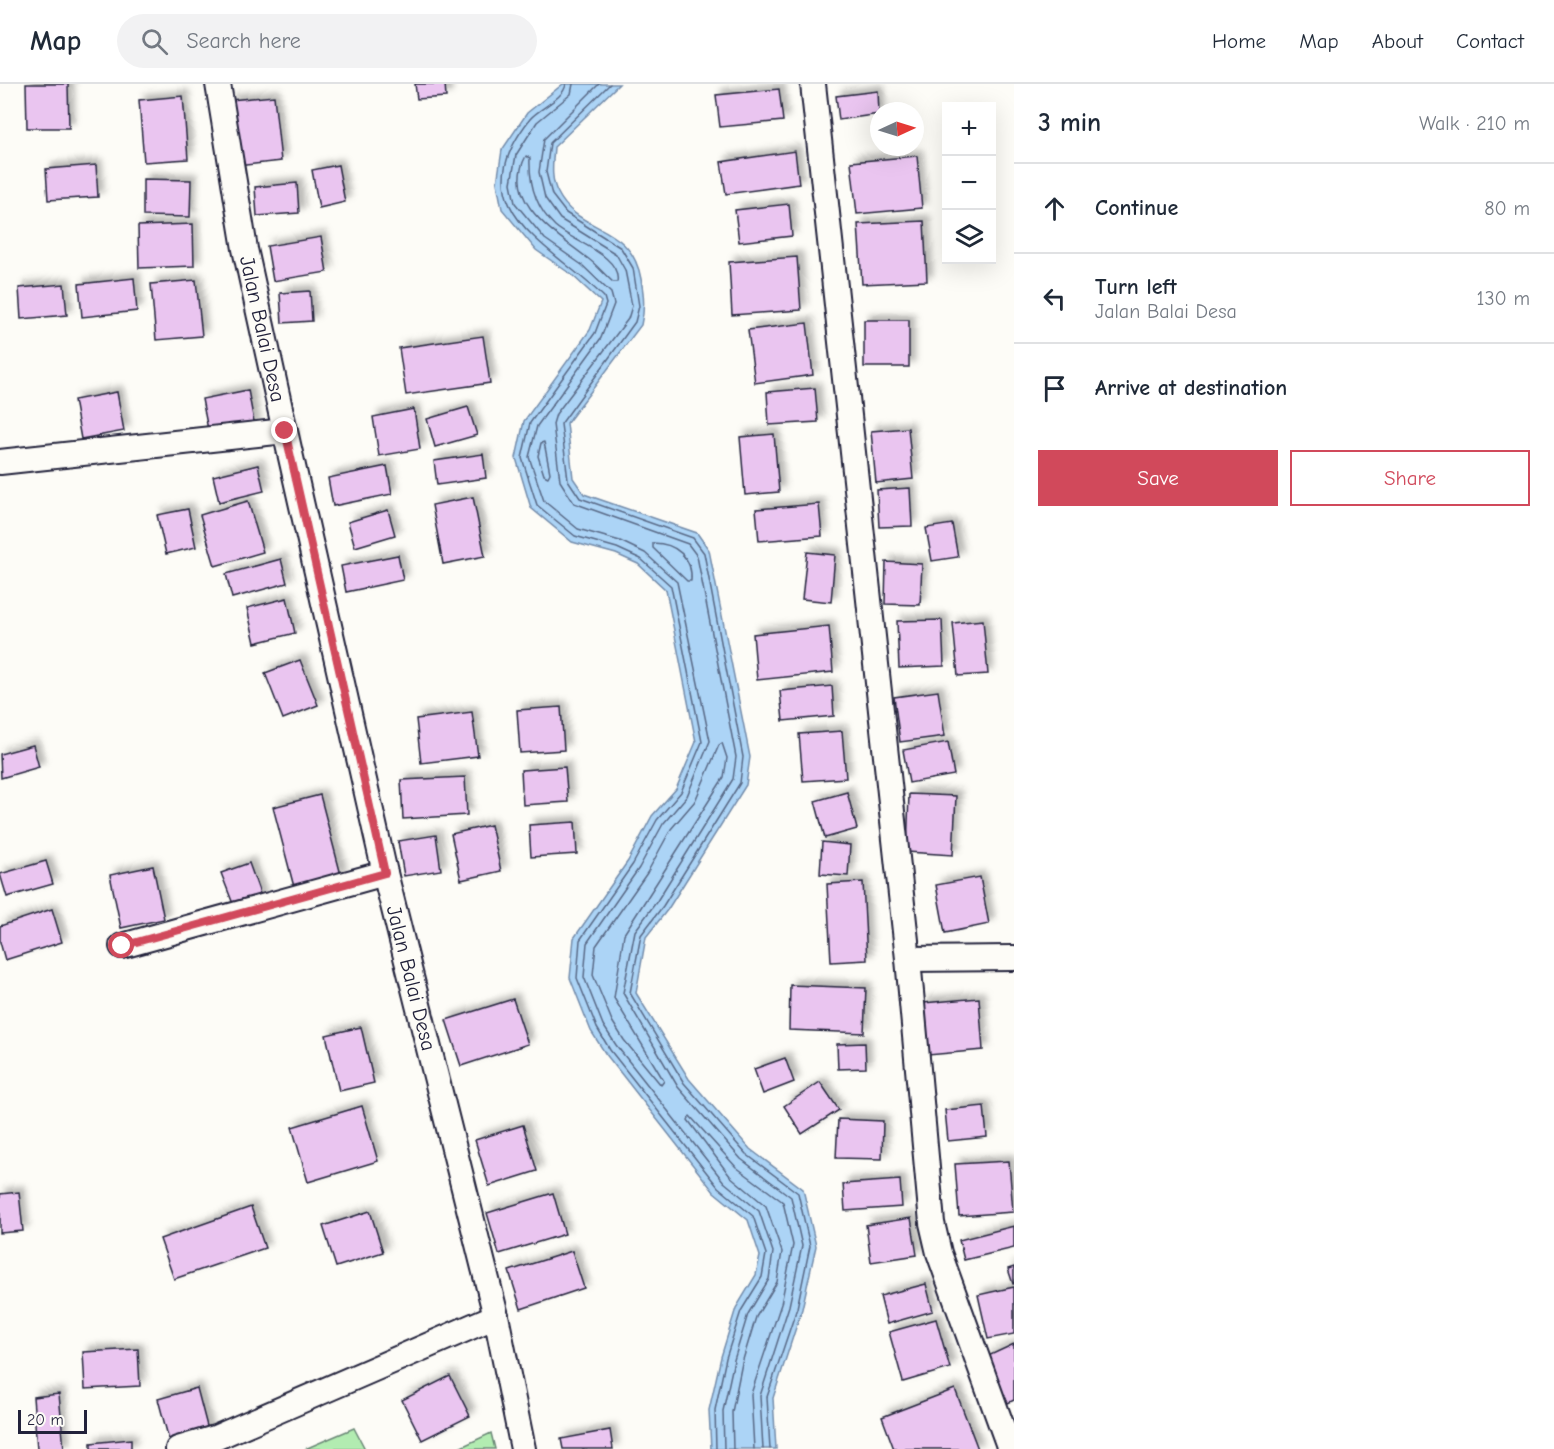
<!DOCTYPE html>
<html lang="en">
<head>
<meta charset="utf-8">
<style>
  :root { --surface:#fff; --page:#f2f2f3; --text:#1f2937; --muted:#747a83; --line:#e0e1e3; --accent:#d1495b }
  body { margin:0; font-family:"Comic Neue",sans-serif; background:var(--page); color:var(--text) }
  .controls { position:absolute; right:18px; top:18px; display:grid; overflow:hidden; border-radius:0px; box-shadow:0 6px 24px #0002 }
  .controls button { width:54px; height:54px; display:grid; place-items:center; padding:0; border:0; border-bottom:2px solid var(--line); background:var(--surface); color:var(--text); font:30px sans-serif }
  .compass { position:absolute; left:870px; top:18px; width:54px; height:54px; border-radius:50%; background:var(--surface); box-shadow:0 6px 24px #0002; rotate:86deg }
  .scale { position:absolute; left:18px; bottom:15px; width:69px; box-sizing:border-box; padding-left:6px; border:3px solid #22223b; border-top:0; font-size:16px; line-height:21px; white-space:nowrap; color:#22223b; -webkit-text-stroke:4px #fdfcf7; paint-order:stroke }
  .stop { position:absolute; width:18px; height:18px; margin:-14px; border:4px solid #d1495b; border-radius:50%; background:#fff }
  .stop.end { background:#d1495b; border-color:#fff; box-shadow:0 2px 6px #0008 }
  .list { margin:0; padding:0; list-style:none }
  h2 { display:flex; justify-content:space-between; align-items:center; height:78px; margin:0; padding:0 24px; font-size:26px }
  h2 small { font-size:20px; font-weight:400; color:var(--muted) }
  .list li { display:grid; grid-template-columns:39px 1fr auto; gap:18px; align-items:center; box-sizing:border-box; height:90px; padding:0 24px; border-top:2px solid var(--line) }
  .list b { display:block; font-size:22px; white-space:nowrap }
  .list p { margin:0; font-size:20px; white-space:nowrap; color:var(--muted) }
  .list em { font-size:20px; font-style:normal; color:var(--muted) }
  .actions { display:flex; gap:12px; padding:18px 24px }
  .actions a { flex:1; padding:14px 0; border:2px solid var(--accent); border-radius:0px; text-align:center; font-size:21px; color:var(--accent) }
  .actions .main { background:var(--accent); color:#fff }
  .icon { flex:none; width:33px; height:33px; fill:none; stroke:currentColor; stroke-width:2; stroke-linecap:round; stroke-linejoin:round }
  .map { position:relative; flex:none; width:1014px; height:1365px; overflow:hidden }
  header { display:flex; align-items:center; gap:36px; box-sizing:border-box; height:84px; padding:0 30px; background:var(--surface); border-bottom:2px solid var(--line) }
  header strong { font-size:28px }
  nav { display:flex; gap:33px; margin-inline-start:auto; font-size:21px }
  .search { width:420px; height:54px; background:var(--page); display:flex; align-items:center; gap:15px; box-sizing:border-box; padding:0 21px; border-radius:33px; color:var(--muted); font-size:22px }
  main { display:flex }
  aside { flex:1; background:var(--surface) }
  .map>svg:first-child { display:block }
  .green { fill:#b2ecb1; stroke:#6a8776; stroke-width:1.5 }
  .water { fill:#acd4f6; stroke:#758dab; stroke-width:1.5 }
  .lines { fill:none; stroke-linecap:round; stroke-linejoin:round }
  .shore { stroke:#596986; stroke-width:1.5 }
  .building { fill:#eac5f0; stroke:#22223b; stroke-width:1.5; filter:url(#shadow) }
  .minor-casing { stroke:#22223b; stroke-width:28 }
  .minor { stroke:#fdfcf7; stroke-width:24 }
  .route { stroke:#d1495b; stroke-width:8 }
  .labels { text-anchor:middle; stroke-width:4.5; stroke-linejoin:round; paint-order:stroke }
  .street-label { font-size:21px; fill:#22223b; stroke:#fdfcf7 }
</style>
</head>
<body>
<header>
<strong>Map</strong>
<div class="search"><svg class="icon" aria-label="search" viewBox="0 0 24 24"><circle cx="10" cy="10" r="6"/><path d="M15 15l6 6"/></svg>Search here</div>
<nav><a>Home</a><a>Map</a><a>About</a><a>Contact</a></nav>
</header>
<main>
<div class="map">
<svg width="1014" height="1365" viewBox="0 0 1014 1365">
  <defs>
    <filter id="shadow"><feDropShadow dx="5.5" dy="-5.5" stdDeviation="3" flood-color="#0004"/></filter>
  </defs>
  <rect width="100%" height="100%" fill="#fdfcf7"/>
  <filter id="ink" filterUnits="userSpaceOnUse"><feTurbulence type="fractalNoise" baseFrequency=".0167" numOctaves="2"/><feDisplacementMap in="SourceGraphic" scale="12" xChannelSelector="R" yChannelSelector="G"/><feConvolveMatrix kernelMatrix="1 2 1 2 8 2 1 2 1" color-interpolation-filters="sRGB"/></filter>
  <g filter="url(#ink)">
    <!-- green -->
    <g class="green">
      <polygon points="354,1344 365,1365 305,1365"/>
      <polygon points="491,1349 495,1365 457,1365"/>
    </g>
    <!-- water -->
    <path class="water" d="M563,0H619L554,63C553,78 550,95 558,109C578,150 631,138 641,195C644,212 645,224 641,241L567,339L573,394L584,410L697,449L709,466L750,673L746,701L668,825L646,853L636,909L689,995L750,1065L803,1105L816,1162L802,1225L773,1314L776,1365H711L709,1326L721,1273L736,1224L756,1191L760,1172L748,1136L714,1108L605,969L591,947L570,894L574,854L628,777L652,732L676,705L696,658L666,506L638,480L616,470L572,458L531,424L516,374L524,337L590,246L601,218L572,191L536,166L502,125L497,99L502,66L527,29Z"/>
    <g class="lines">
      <!-- shore -->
      <g class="shore">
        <path d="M566,0C564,15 539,24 530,35C460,124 547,158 604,213L606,220L595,249L530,339L522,374L537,421L575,452L617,464L641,475L671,502L702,658L681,708L657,736L633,780L580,856L577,894L597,944L610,966L718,1103L753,1132L766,1170L762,1193L741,1227L726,1274L715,1326L716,1365"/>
        <polyline points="573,0 571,10 537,38 516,71 511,99 515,119 545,155 582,181 611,209 614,220 601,254 537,342 529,373 544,417 578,445 620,457 645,469 677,498 710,657 687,712 663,740 639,784 587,859 584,893 603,941 616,961 724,1098 759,1127 773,1168 769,1195 748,1230 734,1276 723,1327 724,1365"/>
        <polyline points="599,0 544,55 539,88 545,114 560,135 616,170 625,186 632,222 628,235 556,330 553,340 560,397 574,419 688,460 697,472 736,673 733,695 657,817 635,847 623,909 678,1003 741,1075 791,1113 802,1162 789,1222 760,1312 763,1365"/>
        <polyline points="610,0 550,59 546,88 552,111 566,129 621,164 633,184 639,222 635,238 561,340 568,396 580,414 693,454 704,469 743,673 740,699 663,822 641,851 630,909 684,999 746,1070 798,1109 810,1162 797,1224 767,1313 770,1365"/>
        <path d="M526,72L530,74C529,99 535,123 555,142C571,157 622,171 617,198H613C604,190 596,180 586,173C557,150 501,118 526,72Z"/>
        <polygon points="544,358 550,389 548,393 544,391 538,372 541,359"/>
        <path d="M653,459C676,459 693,474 691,497H687L653,464Z"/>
        <polygon points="722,659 727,674 724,693 624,850 614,914 664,997 661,1001 624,956 612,937 593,891 596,862 647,789 671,745 695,717 719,661"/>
        <polyline points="733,1365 732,1328 742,1279 756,1233 777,1198 782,1168 766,1122 730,1092 688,1036 690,1032 736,1083 783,1118 793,1161 781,1220 751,1310 754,1365"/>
      </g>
    </g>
    <!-- building -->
    <g class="building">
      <polygon points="26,0 68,0 69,44 27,44"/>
      <polygon points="415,0 445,0 446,13 417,15"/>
      <polygon points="779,5 783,37 720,43 716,11"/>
      <polygon points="878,7 879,30 839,36 836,12"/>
      <polygon points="183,12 188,75 144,78 139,16"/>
      <polygon points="274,12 281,77 237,82 230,16"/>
      <polygon points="795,67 799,100 726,110 721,78"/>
      <polygon points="917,72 922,124 857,130 851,78"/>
      <polygon points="96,81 98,113 48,116 46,85"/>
      <polygon points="338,81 345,118 319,124 312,86"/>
      <polygon points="143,95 191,96 190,133 143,132"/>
      <polygon points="297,99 299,129 257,132 255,103"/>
      <polygon points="789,120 792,152 739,158 735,126"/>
      <polygon points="924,137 927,197 862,200 858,140"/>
      <polygon points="193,140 194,182 139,184 138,142"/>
      <polygon points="321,153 327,188 273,197 267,162"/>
      <polygon points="797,173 801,226 732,231 729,178"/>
      <polygon points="134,194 137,227 82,233 79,200"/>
      <polygon points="196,196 202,252 156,256 151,200"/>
      <polygon points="64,200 67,231 21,235 19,204"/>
      <polygon points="310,207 312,237 282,239 280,209"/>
      <rect x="864" y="236" width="45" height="47"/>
      <polygon points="807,239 813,291 755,299 748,246"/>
      <polygon points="483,252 490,299 406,311 399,264"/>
      <polygon points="815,304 818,338 769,341 767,308"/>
      <polygon points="248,306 255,343 209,351 202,315"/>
      <polygon points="117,308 124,347 81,355 74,316"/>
      <polygon points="468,323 477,351 435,363 427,335"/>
      <polygon points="414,325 420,365 379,372 373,333"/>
      <polygon points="908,344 913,395 876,399 871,347"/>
      <polygon points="774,350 779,408 745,411 740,353"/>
      <polygon points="483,370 486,394 437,401 434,377"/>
      <polygon points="258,381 264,407 219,418 213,392"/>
      <polygon points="387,382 392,410 333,422 328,394"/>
      <polygon points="910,404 912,442 879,443 877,406"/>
      <polygon points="473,413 485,472 443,480 432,421"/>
      <polygon points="248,417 263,468 215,482 200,431"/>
      <polygon points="819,420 822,452 759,457 756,425"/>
      <polygon points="188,425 196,463 166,470 157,431"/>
      <polygon points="388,426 395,451 355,463 348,438"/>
      <polygon points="952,440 958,473 932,477 926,444"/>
      <polygon points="807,468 835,471 831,518 802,515"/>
      <polygon points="398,471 403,496 346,508 341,482"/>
      <polygon points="281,475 287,499 232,514 226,490"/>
      <polygon points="886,478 922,480 920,521 885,520"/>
      <polygon points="287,514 295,549 255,559 247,524"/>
      <polygon points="942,536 944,582 899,584 897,537"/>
      <polygon points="983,536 988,590 958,592 953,539"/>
      <polygon points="829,542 833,588 757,596 753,550"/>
      <polygon points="300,576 318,621 283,635 265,589"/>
      <polygon points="832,602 834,632 783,637 780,607"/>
      <polygon points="938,607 945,652 900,658 894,613"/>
      <polygon points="561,623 564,666 520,669 517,626"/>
      <polygon points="472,628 478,672 421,679 416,635"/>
      <polygon points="842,647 846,694 803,697 799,650"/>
      <polygon points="948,658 954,691 909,699 903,666"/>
      <polygon points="33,661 39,683 1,694 0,670"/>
      <polygon points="565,683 568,718 523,721 521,686"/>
      <polygon points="465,693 467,731 403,735 401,696"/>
      <polygon points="847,708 857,745 825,754 815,717"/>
      <polygon points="909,710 956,712 953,771 907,768"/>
      <polygon points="320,711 341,791 294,803 273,723"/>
      <polygon points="575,738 577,770 531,773 529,741"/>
      <polygon points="491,741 501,787 461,796 451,750"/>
      <polygon points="436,751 441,786 404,792 398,757"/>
      <polygon points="822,758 850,761 848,792 820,790"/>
      <polygon points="46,777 53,800 7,813 0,790"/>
      <polygon points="249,779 262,815 235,825 221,789"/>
      <polygon points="153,782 164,835 121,844 110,791"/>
      <polygon points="980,793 989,840 945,849 936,801"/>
      <polygon points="863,798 867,876 831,878 827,800"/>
      <polygon points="52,825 62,858 5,876 0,858 0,842"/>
      <polygon points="790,901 866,904 864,949 789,946"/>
      <polygon points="979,914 983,966 928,971 923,919"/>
      <polygon points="513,915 528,960 461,982 446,936"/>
      <polygon points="361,943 374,999 339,1007 326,951"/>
      <polygon points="865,959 866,984 838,985 837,960"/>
      <polygon points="785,974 794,998 763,1010 754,985"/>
      <polygon points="820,998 839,1026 802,1050 784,1022"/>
      <polygon points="362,1022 378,1077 308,1098 292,1043"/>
      <polygon points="984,1022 987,1053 948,1057 945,1026"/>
      <polygon points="838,1035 883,1037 882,1075 836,1074"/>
      <polygon points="523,1041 537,1087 489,1102 475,1056"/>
      <polygon points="1009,1077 1013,1128 959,1132 955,1080"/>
      <polygon points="900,1096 902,1123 845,1127 843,1100"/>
      <polygon points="19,1108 23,1147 0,1149 0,1110"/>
      <polygon points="553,1109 565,1150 499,1170 487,1129"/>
      <polygon points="251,1123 265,1164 174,1195 160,1155"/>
      <polygon points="370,1127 383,1168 336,1183 323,1142"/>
      <polygon points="911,1134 917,1171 871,1178 866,1141"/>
      <polygon points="1014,1142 1014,1164 964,1176 959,1156"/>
      <polygon points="572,1167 584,1204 521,1225 509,1187"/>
      <polygon points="1014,1183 1014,1200 1013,1200 1008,1185"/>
      <polygon points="926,1200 933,1227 887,1240 880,1212"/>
      <polygon points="1014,1203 1014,1250 988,1255 978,1211"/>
      <polygon points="936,1235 950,1284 903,1298 889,1248"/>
      <polygon points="1014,1260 1014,1316 1008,1319 986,1273"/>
      <polygon points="138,1265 140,1302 85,1305 83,1268"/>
      <polygon points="450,1292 470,1332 422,1356 402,1316"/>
      <polygon points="197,1304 209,1350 170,1360 158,1315"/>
      <polygon points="955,1305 978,1365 894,1365 882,1333"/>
      <polygon points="59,1310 64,1365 37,1365 33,1313"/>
      <polygon points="610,1346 613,1365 563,1365 561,1355"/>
      <polygon points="131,1355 131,1365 91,1365 91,1359"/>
    </g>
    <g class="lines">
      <!-- minor casing -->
      <g class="minor-casing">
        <g id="minor">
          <path id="s1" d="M218,0L245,165L285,347L385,789L496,1232L523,1365"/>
          <polyline points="813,0 908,875 932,1139 939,1169 1010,1365"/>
          <polyline points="0,378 285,347"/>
          <polyline points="122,862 385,789"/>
          <polyline points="908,875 1014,874"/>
          <polyline points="178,1365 215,1354 496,1232"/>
        </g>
      </g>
      <!-- minor -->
      <use href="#minor" class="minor"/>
    </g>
  </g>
  <g class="lines" filter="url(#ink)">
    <!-- route -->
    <polyline class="route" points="122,862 385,789 285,347"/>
  </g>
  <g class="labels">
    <!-- street labels -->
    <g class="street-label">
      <text dy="7" stroke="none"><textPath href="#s1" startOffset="249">Jalan Balai Desa</textPath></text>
      <text dy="7" stroke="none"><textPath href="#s1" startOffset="915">Jalan Balai Desa</textPath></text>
    </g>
  </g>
</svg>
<div class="controls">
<button>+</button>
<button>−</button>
<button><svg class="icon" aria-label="layers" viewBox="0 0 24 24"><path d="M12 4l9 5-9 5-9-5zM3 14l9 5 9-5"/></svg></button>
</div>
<svg class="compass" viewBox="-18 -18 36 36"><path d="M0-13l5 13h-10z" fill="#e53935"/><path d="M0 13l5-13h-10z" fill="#747a83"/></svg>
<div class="scale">20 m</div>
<div class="stop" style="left:122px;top:862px"></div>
<div class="stop end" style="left:285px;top:347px"></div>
</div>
<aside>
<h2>3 min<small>Walk · 210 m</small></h2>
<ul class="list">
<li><svg class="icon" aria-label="ahead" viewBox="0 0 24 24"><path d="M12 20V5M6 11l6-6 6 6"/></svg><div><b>Continue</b></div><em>80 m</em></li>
<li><svg class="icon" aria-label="left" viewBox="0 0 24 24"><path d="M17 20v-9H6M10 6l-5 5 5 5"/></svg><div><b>Turn left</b><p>Jalan Balai Desa</p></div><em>130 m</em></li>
<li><svg class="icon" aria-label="arrive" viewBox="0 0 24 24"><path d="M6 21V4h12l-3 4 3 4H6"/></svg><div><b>Arrive at destination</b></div></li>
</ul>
<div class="actions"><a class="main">Save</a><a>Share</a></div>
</aside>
</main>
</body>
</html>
